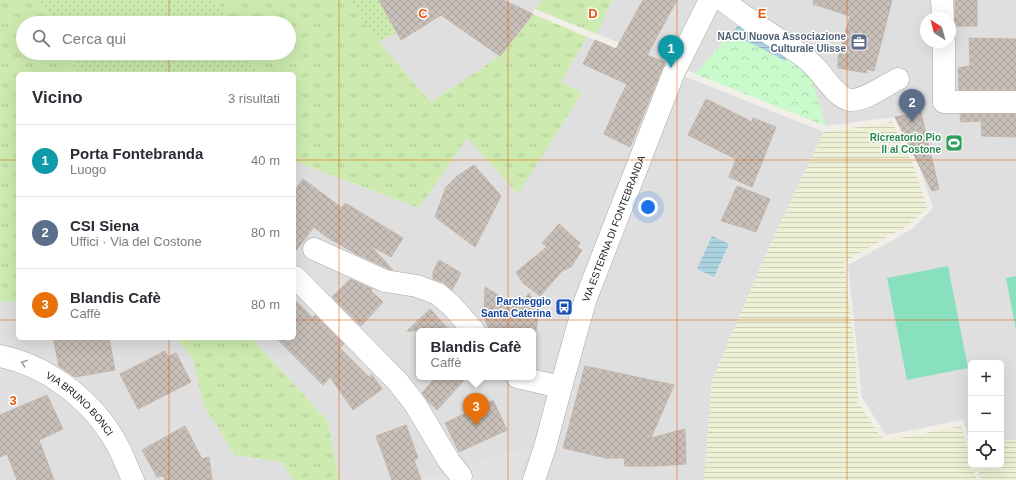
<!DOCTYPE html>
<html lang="it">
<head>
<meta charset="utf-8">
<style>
  :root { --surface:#fff; --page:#f7f7f7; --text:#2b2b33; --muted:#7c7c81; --line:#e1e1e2; --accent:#0b8043 }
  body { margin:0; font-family:Helvetica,sans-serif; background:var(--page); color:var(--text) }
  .controls { position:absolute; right:12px; bottom:12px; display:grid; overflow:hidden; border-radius:6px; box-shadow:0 4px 16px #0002 }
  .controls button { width:36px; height:36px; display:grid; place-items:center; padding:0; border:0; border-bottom:1px solid var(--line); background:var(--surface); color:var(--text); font:20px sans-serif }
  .compass { position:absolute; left:920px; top:12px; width:36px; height:36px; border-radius:50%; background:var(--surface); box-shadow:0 4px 16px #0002; rotate:324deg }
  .you { position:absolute; left:648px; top:207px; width:14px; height:14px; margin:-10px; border:3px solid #fff; border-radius:50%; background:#1a73e8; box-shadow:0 0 0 6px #1a73e833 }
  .badge { display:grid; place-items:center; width:26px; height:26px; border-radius:50%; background:var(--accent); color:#fff; font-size:13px; font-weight:700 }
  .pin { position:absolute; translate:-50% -33px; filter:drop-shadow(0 1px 2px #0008) }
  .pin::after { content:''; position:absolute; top:21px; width:14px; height:12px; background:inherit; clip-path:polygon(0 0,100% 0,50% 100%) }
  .popup { position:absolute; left:416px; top:328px; width:120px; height:52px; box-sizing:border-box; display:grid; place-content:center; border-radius:6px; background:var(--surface); filter:drop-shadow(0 1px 3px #0005); font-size:13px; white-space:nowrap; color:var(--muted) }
  .popup b { font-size:15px; color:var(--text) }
  .popup::after { content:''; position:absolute; left:50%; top:100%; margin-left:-8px; border:8px solid transparent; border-top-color:var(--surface) }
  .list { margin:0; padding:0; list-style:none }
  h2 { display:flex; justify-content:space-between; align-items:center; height:52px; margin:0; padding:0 16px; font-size:17px }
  h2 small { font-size:13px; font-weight:400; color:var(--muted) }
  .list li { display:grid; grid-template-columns:26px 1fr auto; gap:12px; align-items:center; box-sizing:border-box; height:72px; padding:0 16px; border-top:1px solid var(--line) }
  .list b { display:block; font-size:15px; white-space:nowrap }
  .list p { margin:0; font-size:13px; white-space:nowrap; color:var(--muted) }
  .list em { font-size:13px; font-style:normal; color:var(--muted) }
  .icon { flex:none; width:22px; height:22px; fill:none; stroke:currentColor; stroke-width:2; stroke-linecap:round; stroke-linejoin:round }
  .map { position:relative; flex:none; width:1016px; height:480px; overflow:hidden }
  .search { position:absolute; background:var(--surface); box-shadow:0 4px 16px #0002; left:16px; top:16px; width:280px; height:44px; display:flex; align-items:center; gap:10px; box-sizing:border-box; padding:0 14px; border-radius:22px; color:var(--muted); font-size:15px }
  .panel { position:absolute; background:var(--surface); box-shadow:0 4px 16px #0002; left:16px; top:72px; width:280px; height:268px; border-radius:6px }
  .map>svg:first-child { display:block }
  .residential { fill:#e0dfdf; fill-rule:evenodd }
  .farmland { fill:url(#farmland-rules) }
  .grass { fill:url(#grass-tufts) }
  .park { fill:url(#park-crowns) }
  .garden { fill:url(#garden-dots) }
  .pitch { fill:#88e0be }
  .parking { fill:#e2e2e2 }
  .water { fill:url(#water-rules) }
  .building { fill:url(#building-cross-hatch); stroke:#c4b6ab }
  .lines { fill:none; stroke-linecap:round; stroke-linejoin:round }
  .minor-casing { stroke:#a9a9a9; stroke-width:23 }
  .minor { stroke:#fff; stroke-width:22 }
  .oneway { stroke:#9c9c9c }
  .grid { fill:none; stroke:#e8590c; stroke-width:1; stroke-opacity:0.55 }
  .labels { text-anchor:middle; stroke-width:3; stroke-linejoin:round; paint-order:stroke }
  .service-label { font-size:10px; font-weight:bold; fill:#4e5e75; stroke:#fff; text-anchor:end }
  .leisure-label { font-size:10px; font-weight:bold; fill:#27864d; stroke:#fff; text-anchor:end }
  .street-label { font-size:10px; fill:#222; stroke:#fff }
  .transit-label { font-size:10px; font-weight:bold; fill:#164399; stroke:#fff; text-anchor:end }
  .grid-label { font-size:13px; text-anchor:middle; font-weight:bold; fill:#e8590c; stroke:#fff; stroke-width:3; stroke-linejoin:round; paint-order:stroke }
</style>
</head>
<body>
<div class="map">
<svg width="1016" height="480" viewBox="0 0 1016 480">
  <defs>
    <pattern id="farmland-rules" width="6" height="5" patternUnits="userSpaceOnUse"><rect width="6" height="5" fill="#eef0d5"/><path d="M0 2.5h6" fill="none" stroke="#ccceb7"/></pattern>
    <pattern id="grass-tufts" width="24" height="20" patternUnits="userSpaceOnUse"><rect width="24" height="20" fill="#cdebb0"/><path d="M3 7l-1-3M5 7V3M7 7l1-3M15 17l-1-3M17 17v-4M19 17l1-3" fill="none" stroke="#b0c997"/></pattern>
    <pattern id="park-crowns" width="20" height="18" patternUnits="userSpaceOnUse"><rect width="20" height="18" fill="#c8facc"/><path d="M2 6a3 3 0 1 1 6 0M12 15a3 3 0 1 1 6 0" fill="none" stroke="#acd6af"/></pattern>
    <pattern id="garden-dots" width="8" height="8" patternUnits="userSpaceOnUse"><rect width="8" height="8" fill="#cdebb0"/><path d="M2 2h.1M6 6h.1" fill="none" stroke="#b0c997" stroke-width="1.8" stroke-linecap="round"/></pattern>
    <pattern id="water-rules" width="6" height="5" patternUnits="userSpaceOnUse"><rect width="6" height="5" fill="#aad3df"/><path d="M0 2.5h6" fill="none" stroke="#92b5bf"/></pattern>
    <pattern id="building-cross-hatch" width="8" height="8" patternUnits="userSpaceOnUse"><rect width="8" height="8" fill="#c7bfb8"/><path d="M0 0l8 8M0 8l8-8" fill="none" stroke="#aba49e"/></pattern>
  </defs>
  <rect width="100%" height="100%" fill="#f2efe9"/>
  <!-- residential -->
  <g class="residential">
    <path d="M349,0H1016V480H981L977,465H1001V363H971V445L963,420L886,435L862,398L848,265L912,229L933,208L918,162L895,117L826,126L535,9L500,56L431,102L379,42ZM926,18H950V42H926Z"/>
    <path d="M587,37L824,132L770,245L712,380L704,480H339L328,421L251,338H294V161L419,208L467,137L518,193L582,93L561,82ZM419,331H533V377H419Z"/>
    <polygon points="0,301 18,302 18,338 175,338 193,358 204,406 235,455 282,462 293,480 0,480"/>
  </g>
  <!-- farmland -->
  <g class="farmland">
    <polygon points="892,122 913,165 927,208 908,225 844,262 857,372 855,373 859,400 857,401 884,441 961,426 971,460 971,465 972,465 977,480 704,480 712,380 770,245 824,132"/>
    <polygon points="1001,440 1016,440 1016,480 981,480 977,465 1001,465"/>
  </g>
  <!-- grass -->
  <g class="grass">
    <polygon points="0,0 40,0 53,23 23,23 23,53 68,53 80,74 18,74 18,302 0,301"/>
    <polygon points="216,0 349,0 379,42 431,102 500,56 533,14 587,37 561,82 582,93 518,194 467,138 419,208 294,161 294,74 259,74 247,53 289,53 289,23 229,23"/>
    <polygon points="542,0 612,0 597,34 535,9"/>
    <polygon points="175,338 251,338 328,421 339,480 293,480 282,462 235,455 204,406 193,358"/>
  </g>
  <!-- park -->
  <polygon class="park" points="731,33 785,61 788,54 809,71 826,126 695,74"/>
  <!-- garden -->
  <g class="garden">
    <polygon points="40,0 216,0 229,23 53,23"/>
    <polygon points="349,0 379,0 397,32 379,42"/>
    <polygon points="68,53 247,53 259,74 80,74"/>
  </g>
  <!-- pitch -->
  <g class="pitch">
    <polygon points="948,266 968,368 907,380 887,278"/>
    <polygon points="1016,276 1016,330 1006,278"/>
  </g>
  <!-- parking -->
  <polygon class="parking" points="528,447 517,480 421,480 421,479"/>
  <!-- water -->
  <g class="water">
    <polygon points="743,20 788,54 786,61 731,33"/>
    <polygon points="712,236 729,244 714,277 697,269"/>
  </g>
  <!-- building -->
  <g class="building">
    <polygon points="379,0 503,0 533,14 500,56 441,15 401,40"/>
    <polygon points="643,0 677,0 647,55 665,62 630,147 604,134 618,102 627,84 583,64 595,40 616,49"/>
    <polygon points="814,0 892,0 874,71 866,69 867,73 838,68 838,58 850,16 813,4"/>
    <polygon points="955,0 977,0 977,26 952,26 954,23 955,18"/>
    <polygon points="969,38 1016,39 1016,90 959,90 958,68 970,66"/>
    <polygon points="706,99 752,122 753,118 776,127 752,187 729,177 736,159 688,135"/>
    <polygon points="921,112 939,189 932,191 895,117"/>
    <polygon points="960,114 1016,114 1016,137 982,136 981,121 961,122"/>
    <polygon points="474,165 501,196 475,247 435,217 446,187 456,177"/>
    <polygon points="303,179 342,208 345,203 403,238 391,257 371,246 393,270 389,269 356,254 325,236 314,227 294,253 294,191"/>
    <polygon points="737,186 770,199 756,232 742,227 721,221"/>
    <polygon points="559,224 580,243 577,247 582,250 571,267 562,271 540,296 523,283 516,272 547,247 542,243"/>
    <polygon points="439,260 461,273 452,290 443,282 433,279 433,272"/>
    <polygon points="350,279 372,289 371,291 383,302 361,326 332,297"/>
    <polygon points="485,287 519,308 529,293 539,310 536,331 490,331 484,317"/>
    <polygon points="294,299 313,318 315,315 344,344 340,348 369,377 372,375 382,389 353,410 330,377 323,385 276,338 294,338"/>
    <polygon points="430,309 450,331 407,331"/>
    <polygon points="53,338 109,338 115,370 75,377 59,366"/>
    <polygon points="165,351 168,357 176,353 191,382 138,409 120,374"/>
    <polygon points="585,366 674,385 651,438 685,429 686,464 655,466 625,466 624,458 606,458 563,448"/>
    <polygon points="436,377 467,377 437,410 428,401 422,393"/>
    <polygon points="47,395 63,429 39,440 54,480 17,480 7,454 0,457 0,415"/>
    <polygon points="493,400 507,430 459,452 445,423"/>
    <polygon points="406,425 418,458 414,460 421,480 392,480 376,436"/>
    <polygon points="185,426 202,459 209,457 212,480 165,480 164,476 157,477 142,450"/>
  </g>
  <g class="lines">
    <!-- minor casing -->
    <g class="minor-casing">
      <g id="minor">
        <path d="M723,0C741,15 761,28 781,41C791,48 804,55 813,65C823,74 836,98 850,100C864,101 886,85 898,79"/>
        <polyline points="942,0 943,18"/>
        <polyline points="944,42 944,102 1016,102"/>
        <polyline points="677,66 710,0"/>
        <polyline points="314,249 385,281 417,286 438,294 451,305 474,331"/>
        <polyline points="295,277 398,382 415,404 449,461 461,476"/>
        <path id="s1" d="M0,356C45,365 88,397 112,436C121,449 126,465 133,480"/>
        <polyline points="517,377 561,387"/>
        <path id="s2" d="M534,480L545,447L561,387L585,301L674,72"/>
      </g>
    </g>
    <!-- minor -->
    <use href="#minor" class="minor"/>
  </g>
  <!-- one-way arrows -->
  <defs><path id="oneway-chevron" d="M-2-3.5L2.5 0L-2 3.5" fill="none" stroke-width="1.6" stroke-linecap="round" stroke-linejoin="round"/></defs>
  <use class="oneway" href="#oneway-chevron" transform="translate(24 363) rotate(-160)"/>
  <!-- grid -->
  <path class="grid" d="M169,0V23M339,0V480M508,0V480M677,0V480M847,0V480M169,53V74M0,160H18M294,160H1016M0,320H18M294,320H1016M169,338V480"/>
  <!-- icons -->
  <defs>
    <g id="office-square" transform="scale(0.9)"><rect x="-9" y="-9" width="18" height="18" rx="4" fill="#5c6f8a" stroke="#fff"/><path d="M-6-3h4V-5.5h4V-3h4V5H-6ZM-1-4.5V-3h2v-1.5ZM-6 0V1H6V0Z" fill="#fff"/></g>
    <g id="stadium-square" transform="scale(0.9)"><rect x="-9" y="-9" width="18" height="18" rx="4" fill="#2e9e5b" stroke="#fff"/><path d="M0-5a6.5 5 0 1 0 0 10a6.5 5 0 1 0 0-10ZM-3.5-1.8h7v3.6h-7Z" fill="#fff"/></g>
    <g id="bus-square" transform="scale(0.9)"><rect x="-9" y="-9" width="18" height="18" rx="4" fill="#1a4fb4" stroke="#fff"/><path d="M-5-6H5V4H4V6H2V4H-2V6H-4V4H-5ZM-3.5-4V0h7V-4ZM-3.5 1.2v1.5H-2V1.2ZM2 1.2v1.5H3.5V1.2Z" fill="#fff"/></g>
  </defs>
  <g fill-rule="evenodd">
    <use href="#office-square" x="859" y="42"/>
    <use href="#stadium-square" x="954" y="143"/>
    <use href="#bus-square" x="564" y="307"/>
  </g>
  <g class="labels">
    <!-- service labels -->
    <g class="service-label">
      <text x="846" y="40">NACU Nuova Associazione<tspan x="846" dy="12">Culturale Ulisse</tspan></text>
    </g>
    <!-- leisure labels -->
    <g class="leisure-label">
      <text x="941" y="141">Ricreatorio Pio<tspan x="941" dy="12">II al Costone</tspan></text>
    </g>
    <!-- street labels -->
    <g class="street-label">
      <text dy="4" stroke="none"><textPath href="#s2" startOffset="264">VIA ESTERNA DI FONTEBRANDA</textPath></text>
      <text dy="4" stroke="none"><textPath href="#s1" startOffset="95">VIA BRUNO BONCI</textPath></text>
    </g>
    <!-- transit labels -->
    <g class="transit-label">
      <text x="551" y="305">Parcheggio<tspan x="551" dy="12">Santa Caterina</tspan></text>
    </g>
  </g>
  <g class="grid-label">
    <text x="423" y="18">C</text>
    <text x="593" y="18">D</text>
    <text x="762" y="18">E</text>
    <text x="13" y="405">3</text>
  </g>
</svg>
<div class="controls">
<button>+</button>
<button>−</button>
<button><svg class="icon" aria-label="locate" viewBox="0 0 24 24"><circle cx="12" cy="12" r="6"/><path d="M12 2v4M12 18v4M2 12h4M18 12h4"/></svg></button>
</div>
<svg class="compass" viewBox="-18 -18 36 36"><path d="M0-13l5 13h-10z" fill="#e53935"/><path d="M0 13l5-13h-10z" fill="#7c7c81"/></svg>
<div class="you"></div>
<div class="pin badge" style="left:671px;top:68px;background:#0f9aa8">1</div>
<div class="pin badge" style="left:912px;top:122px;background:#5c6f8a">2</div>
<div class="pin badge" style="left:476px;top:426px;background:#e8710a">3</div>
<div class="popup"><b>Blandis Cafè</b>Caffè</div>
<div class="search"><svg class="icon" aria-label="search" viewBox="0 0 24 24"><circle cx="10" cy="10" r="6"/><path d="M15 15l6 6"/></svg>Cerca qui</div>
<section class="panel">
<h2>Vicino<small>3 risultati</small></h2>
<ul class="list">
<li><span class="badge" style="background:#0f9aa8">1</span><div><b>Porta Fontebranda</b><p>Luogo</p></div><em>40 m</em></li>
<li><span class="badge" style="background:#5c6f8a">2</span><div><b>CSI Siena</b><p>Uffici · Via del Costone</p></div><em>80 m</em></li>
<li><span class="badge" style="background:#e8710a">3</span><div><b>Blandis Cafè</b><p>Caffè</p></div><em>80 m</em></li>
</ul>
</section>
</div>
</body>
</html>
